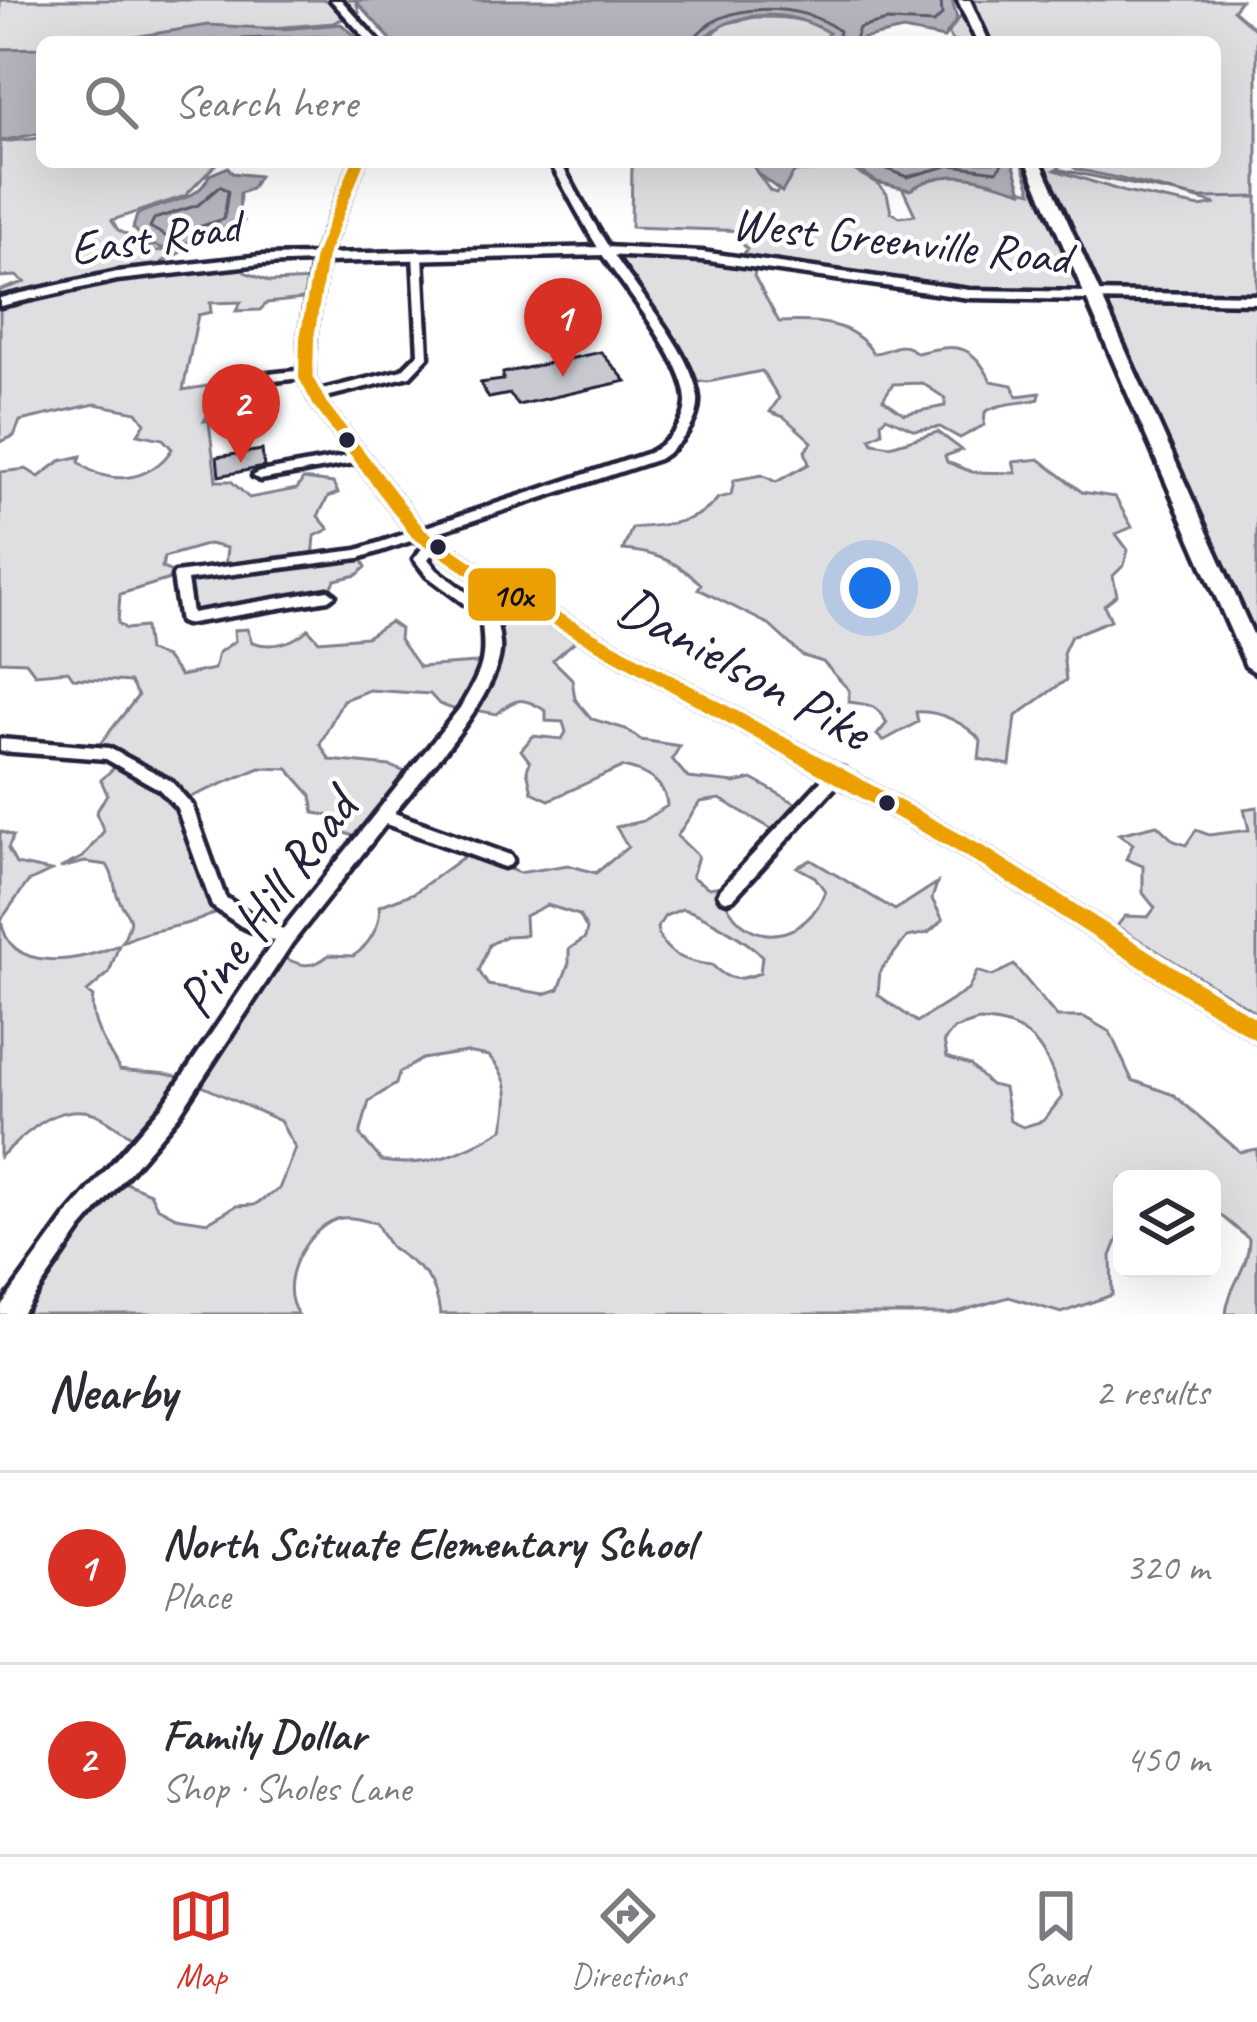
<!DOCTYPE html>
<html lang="en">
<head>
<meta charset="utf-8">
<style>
  :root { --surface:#fff; --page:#f7f7f7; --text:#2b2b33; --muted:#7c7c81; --line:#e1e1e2; --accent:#d93025 }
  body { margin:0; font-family:Caveat,sans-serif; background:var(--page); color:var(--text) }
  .controls { position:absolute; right:36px; bottom:36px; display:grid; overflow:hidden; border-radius:18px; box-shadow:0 12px 48px #0002 }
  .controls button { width:108px; height:108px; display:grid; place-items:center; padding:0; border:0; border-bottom:3px solid var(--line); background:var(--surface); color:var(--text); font:60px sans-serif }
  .you { position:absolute; left:870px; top:588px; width:42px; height:42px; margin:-30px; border:9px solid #fff; border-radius:50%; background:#1a73e8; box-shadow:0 0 0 18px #1a73e833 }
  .badge { display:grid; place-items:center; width:78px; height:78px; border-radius:50%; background:var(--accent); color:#fff; font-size:39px; font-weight:700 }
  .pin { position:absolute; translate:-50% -99px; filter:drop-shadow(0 3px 6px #0008) }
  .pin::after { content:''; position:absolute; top:63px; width:42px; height:36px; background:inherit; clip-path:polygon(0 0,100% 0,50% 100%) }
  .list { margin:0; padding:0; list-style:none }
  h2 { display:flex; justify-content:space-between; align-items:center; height:156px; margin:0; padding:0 48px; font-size:51px }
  h2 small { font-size:39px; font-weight:400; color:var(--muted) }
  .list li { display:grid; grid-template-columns:78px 1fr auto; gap:36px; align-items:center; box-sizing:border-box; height:192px; padding:0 48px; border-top:3px solid var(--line) }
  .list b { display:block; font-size:45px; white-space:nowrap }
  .list p { margin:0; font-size:39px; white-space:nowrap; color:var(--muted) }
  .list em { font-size:39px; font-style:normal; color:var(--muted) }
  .icon { flex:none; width:66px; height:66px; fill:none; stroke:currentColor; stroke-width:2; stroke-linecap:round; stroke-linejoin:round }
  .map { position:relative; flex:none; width:1257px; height:1314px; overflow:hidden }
  .search { position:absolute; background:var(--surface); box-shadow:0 12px 48px #0002; left:36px; right:36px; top:36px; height:132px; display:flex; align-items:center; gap:30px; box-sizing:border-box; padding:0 42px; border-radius:18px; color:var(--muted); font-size:45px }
  .sheet { height:540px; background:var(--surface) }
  nav { display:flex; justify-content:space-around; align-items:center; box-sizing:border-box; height:168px; border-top:3px solid var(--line); background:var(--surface); font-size:33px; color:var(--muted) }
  nav a { display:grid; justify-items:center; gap:6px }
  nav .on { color:var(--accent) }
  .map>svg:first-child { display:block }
  .green { fill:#dfdfe2; stroke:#80808e; stroke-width:3; fill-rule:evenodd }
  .water { fill:#b4b4bc; stroke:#7a7a88; stroke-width:3 }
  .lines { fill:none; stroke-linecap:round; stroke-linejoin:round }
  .shore { stroke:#5c5c6f; stroke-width:3 }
  .stream { stroke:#7a7a88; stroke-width:3 }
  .building { fill:#c8c8cf; stroke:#22223b; stroke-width:3 }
  .minor-casing { stroke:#22223b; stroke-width:9 }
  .major-casing { stroke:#22223b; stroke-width:9 }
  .highway-casing { stroke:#22223b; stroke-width:9 }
  .minor { fill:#fff; fill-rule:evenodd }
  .major { fill:#fff; fill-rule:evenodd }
  .highway { fill:#fff; fill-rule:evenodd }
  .bus-1-casing { stroke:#fff; stroke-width:9 }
  .bus-1 { fill:#ec9f03; fill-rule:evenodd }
  .bus-dot { fill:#22223b; stroke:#fff; stroke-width:4.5 }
  .labels { text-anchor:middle; stroke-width:9; stroke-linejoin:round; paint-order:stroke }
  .far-street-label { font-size:48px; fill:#22223b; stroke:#fff }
  .street-label { font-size:57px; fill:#22223b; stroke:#fff }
  .line-badge { stroke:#fff; stroke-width:4.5 }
  .pale-badge-label { font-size:33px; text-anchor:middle; font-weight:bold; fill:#111 }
</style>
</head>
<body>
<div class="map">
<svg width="1257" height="1314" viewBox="0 0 1257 1314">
  <rect width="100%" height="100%" fill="#fff"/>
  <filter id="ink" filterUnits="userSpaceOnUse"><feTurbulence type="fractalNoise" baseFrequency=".00833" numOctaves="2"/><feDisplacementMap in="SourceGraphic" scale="24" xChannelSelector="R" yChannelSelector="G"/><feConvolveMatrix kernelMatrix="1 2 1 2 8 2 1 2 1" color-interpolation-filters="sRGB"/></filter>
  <g filter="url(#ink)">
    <!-- green -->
    <g class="green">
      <polygon points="0,0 356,0 359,12 333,23 247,30 213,27 102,42 42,42 42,50 0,49"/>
      <path d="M955,0H1241L1233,10L1257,31V672L1096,300L974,295L757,264L754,276L779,322C815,320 853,321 873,353C892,353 898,337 917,353C958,343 972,344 991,381L1012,385L1017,396L1040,393L1039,399C1021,404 1001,402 985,412L984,425L960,438L940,427L915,430L886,417L881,422L882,432L870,438L873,443L890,446L938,432L962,450L945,456L947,462L972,472L1016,473L1013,462L1039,459L1082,492L1115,497L1132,527L1116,534L1128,550L1124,565L1113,576L1117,595L1104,605L1111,620L1071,636L1063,653L1066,680L1016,716L1010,765L979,759L981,741C967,724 939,710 916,712L918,722L883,741L877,735L887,723C875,703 870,705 849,702V690L823,662L803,656L768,624L698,589L701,584C678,562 654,552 623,550L632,528C663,525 699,524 718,498L731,495L734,480L762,475L776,482L809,464L805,451L812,442L784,417L770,412L779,398L762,371L708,382L681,380L607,252L739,261L747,249L741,242L749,231L631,227L632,162H750L770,191L776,193L795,172L841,163L878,184L887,194L891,212L900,217L915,215L902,187L934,168L1032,192L1022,162H1215V42H953L948,34L962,14ZM1067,162L1076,169C1124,179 1169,190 1216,204L1200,207L1125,192L1055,170ZM922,383L945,398V406L904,414L883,399L893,384Z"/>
      <path d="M756,17C783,17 824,18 839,42H705L723,24Z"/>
      <path d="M42,138V162H218L185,196L112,220L118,230L156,251L189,248L162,262L163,269L248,262L245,272L270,282L316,280L313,298L267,303L260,310L236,311L241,302L210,303L211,312L198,315L183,390L238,381V389L206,396L215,404L204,421H209L216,481H231L249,498L297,489L303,479L333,483L338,493L328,497L318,516L329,529L315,536L313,558L359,554L366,567L357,575L335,580L328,595L186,619L180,576L120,594L118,623L126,629L145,627L148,651L165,657L180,676L214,669L218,653L235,641L234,630L247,629L252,642C272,649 294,643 308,629L319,641L366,637L390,622L400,629L399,639L419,667L490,662L486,609L507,594L579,638L553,660L572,679L575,699L592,719L626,729L641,740L680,746L672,759L688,778L735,783L752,779L806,809L782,835L720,799L700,802L677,836L698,856L692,877L709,888L735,884L725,900C747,952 808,941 825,891L815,877L797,867L811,860L895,910L937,883L932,899L943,920L928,933L907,937L880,971L878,995L917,1022L968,990L977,971L992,976L1014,965L1057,1017H1084L1110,1032L1132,1080L1174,1095L1240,1152L1257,1149V1314H1226C1228,1286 1250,1267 1249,1239L1212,1208V1179H1122V1229L1111,1256L1112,1295L1061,1313L1009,1297L951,1314H440C435,1273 420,1269 392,1248C386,1243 380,1229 376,1223C365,1221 349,1215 337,1219C305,1230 276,1284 298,1314H10L119,1180L150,1193L157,1207L176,1217L208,1222L236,1206L254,1205L279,1189L295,1148L280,1121L193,1082L143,1142C126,1135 104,1116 93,1113C55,1102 26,1134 0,1157V831L13,836L8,849L16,864L51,871L28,882L1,920C9,976 81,961 119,945L109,973L87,992L93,997C88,1020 108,1050 120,1070C148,1074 161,1070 190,1080L278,955C300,965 309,971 329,955L353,956C368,947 382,924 379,906L414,893L469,853L519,873L568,865L596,873L628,847L616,827L643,821L667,806C666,782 644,771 622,767L549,800L532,792L527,770L530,762L521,750L533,736L562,739L566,732L563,722L546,721V711C524,697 516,696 497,714L469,709L464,713L439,704L430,694L369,690L343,700L320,744L330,760L390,766L416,776L366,840L338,831L327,815L314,813L311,795L288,769L260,768L183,800L225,907C188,931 159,924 122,942C137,911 127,921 117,895C113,883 115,877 107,865L85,862L60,868L83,857L104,831L96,813L107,794L101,780L122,760L96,749L138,696L130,682L73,678L68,671L35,674L26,662L0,661V472L26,469L39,477L60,461L81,456L79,462C106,487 151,482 172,449L163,439L138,434L145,423L137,412L95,404L20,421L14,436L0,442V290L25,282L16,276L0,277V142ZM209,544L227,548L225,567L182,576L162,568L164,557ZM547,905L579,915L587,929L585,938L569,949V963L559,989L545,994L488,985L479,971L489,945L506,936L526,935L525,916ZM682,909C701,912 749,942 762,956L760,973C738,981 729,982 712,965C688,963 662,954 657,928L665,916ZM978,1021C1033,1021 1046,1051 1062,1097L1043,1121L1023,1127L1010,1121L1004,1088L990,1085L970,1065L947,1057L944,1041L954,1029ZM466,1052L489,1056C511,1080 510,1098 503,1129C465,1153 426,1169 382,1161L360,1135L369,1101L396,1084L399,1073L422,1059Z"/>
      <polygon points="1257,807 1257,1013 1117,926 1125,916 1148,917 1155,908 1143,893 1143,866 1126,859 1133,844 1119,834 1157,825 1174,841 1186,845 1196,830 1209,835 1249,830 1244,809"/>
    </g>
    <!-- water -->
    <g class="water">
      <path d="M355,0H952L957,19L944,38L903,30L848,42H820L829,33C788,8 735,8 699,42H393Z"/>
      <polygon points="341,24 359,39 103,42 208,25 282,29"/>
      <polygon points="42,48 42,133 0,141 0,49"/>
      <path d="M752,162H1013L1022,191C982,179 948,165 910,190L877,182L856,168L794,172L782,192L758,174Z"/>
      <path d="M228,167L232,173L259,176L251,189L240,193L239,218L244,221C226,243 191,235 170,250L142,243L143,238L133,228L137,215C159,201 199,204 209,175Z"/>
    </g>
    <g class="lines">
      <!-- shore -->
      <g class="shore">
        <polyline points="157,42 330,36 345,42"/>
        <path d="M692,42C716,0 803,1 839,31L837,42"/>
        <polyline points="854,42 859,28 887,21 934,23 942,15 941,0"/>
        <polyline points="869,162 907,177 951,165 997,171 1003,162"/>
        <polygon points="220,186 228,191 224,219 167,237 150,227 154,219 198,205"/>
      </g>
      <!-- stream -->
      <polyline class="stream" points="1057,169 1200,198 1257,197"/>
    </g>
    <!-- building -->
    <g class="building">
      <polygon points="601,352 626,381 518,405 510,394 489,398 480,383 503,380 503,373"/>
      <polygon points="262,450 264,467 219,476 217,457"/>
    </g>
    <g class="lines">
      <!-- minor casing -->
      <g class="minor-casing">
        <g id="minor">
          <path d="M550,162H560C577,192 593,223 612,252C636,290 694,355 698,398C700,423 678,447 659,459L359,558L187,580L192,613L328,590L335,595L328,600L185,624L180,622L173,576L175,573L357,550L649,453C667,443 685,425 686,403C688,363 622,286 600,251C582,222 567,192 550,162Z"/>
          <polygon points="418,251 423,254 428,357 410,376 314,400 310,399 310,393 402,370 418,354 413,254"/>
          <polygon points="306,370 312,374 310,377 220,387 214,383 220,379"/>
          <polygon points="359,454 364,455 365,458 364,461 260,480 253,476 260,472"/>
          <path d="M432,541L439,545L428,559L437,570L495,614C497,626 501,640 500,652C495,700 424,775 394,813L510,855L513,860L510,865L504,867L498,865L386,824L292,943L178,1116L81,1229L22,1314H0L1,1306L67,1215L164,1104L274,941L241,926L212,906L177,808L159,789L106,759L0,751V739L109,748L171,781L192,805L225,897L253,916L283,929L460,708C483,668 487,662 481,616L427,576L414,559L427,542Z"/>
          <polygon points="838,767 844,769 846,773 844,777 733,899 727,901 721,899 718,894 721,889 832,769"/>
        </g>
      </g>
      <!-- major casing -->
      <g class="major-casing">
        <g id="major">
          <polygon points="331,0 341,0 379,42 369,42"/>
          <polygon points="352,162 364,162 328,254 605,247 702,252 969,290 1257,295 1257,303 969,298 702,260 605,255 326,262 314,338 313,378 326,402 424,529 501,581 988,849 1257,1019 1257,1041 974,861 489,589 412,537 314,406 299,378 300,338 313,262 261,264 117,280 0,306 0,298 117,272 261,256 315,255"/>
        </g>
      </g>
      <!-- highway casing -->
      <g class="highway-casing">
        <g id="highway">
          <polygon points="958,0 970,0 989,42 977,42"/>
          <polygon points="1027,162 1041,162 1257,643 1257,673 1246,666"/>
        </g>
      </g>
      <!-- minor -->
      <use href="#minor" class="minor"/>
      <!-- major -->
      <use href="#major" class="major"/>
      <!-- highway -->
      <use href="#highway" class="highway"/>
      <!-- bus-1 casing -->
      <g class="bus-1-casing">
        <polygon id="bus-1" points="352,162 364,162 327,256 314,338 313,378 326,402 424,529 501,581 988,849 1257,1019 1257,1041 974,861 489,589 412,537 314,406 299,378 300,338 315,256"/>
      </g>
      <!-- bus-1 -->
      <use href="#bus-1" class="bus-1"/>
    </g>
  </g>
  <!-- markers -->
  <g class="bus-dot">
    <circle cx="347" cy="440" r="10"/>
    <circle cx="438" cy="547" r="10"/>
    <circle cx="887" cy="803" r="10"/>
  </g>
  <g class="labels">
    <!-- far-street labels -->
    <g class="far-street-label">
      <text transform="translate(155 236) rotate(-8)" y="17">East Road</text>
      <text transform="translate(901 239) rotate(6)" y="17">West Greenville Road</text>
    </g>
    <!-- street labels -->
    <g class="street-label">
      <text transform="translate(745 667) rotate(29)" y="20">Danielson Pike</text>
      <text transform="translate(265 903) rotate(-54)" y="20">Pine Hill Road</text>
    </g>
  </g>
  <rect class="line-badge" x="466" y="566" width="92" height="57" rx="12" fill="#ec9f03"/>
  <g class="pale-badge-label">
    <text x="512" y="606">10x</text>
  </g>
</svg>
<div class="controls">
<button><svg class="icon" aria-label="layers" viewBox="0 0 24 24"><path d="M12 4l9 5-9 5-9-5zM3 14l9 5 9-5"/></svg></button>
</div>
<div class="you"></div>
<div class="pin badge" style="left:563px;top:377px">1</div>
<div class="pin badge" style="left:241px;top:463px">2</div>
<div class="search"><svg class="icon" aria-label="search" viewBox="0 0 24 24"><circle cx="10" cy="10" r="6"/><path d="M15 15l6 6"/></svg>Search here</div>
</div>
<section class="sheet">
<h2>Nearby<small>2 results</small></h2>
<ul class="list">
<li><span class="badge">1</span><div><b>North Scituate Elementary School</b><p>Place</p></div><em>320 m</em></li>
<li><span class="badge">2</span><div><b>Family Dollar</b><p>Shop · Sholes Lane</p></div><em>450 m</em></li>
</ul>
</section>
<nav>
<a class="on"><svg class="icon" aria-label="map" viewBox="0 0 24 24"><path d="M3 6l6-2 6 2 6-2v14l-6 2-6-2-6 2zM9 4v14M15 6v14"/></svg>Map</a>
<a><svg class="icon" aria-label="directions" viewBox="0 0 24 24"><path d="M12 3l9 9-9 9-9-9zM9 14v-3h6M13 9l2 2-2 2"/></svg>Directions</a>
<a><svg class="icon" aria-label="saved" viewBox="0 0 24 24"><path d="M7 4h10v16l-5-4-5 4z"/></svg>Saved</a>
</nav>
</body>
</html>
